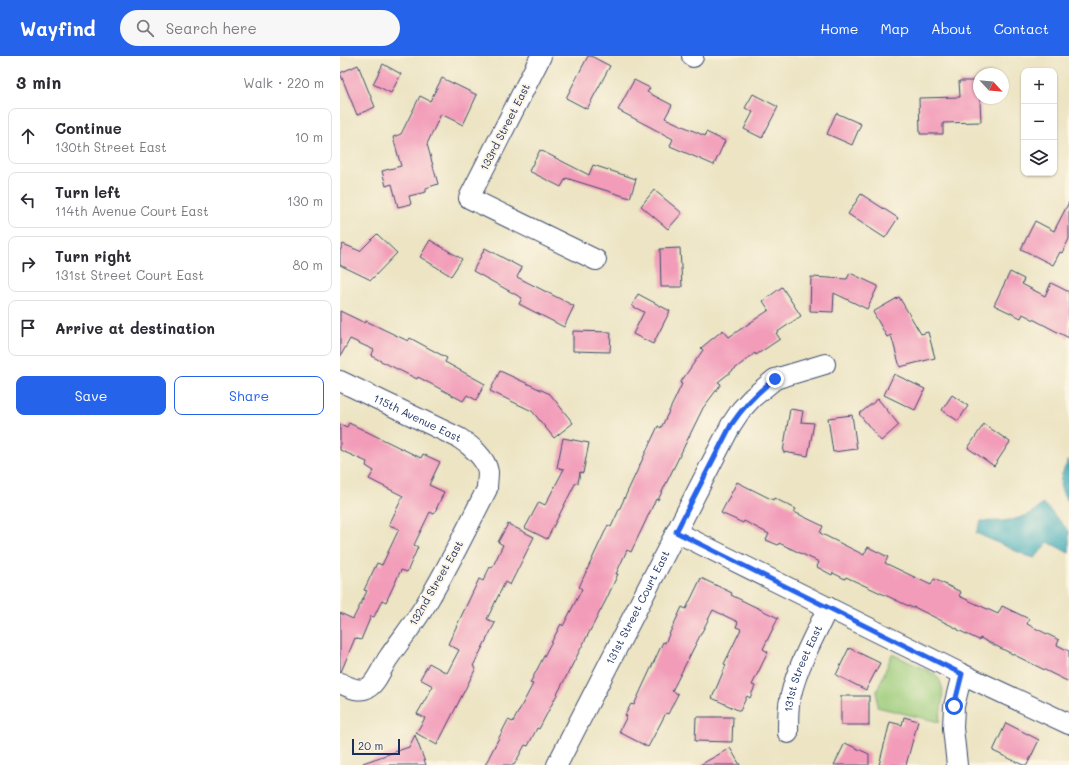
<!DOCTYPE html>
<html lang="en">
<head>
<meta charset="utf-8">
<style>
  :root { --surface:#fff; --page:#f7f7f7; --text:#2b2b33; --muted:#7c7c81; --line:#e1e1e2; --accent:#2563eb }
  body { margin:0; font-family:Mali,sans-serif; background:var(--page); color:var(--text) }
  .controls { position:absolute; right:12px; top:12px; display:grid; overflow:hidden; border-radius:8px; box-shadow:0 1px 3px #0004 }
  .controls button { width:36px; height:36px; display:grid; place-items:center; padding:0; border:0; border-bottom:1px solid var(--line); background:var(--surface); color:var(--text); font:20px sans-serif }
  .compass { position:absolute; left:633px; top:12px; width:36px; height:36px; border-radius:50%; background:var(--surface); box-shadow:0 1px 3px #0004; rotate:116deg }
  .scale { position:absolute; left:12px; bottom:10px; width:48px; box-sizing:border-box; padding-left:4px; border:2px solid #1b2f5e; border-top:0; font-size:11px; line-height:14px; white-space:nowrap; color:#1b2f5e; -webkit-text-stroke:3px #fcf5e5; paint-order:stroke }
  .stop { position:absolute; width:12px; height:12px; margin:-9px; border:3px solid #2563eb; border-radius:50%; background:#fff }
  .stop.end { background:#2563eb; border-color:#fff; box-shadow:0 1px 4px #0008 }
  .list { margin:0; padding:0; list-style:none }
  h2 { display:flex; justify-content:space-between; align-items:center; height:52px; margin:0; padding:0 16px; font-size:17px }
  h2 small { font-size:13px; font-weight:400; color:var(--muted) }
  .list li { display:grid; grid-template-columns:26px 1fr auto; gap:12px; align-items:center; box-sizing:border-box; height:56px; margin:0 8px 8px; padding:0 8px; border:1px solid var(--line); border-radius:8px }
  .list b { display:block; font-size:15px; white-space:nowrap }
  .list p { margin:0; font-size:13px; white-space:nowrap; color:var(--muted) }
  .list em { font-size:13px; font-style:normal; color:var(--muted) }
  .actions { display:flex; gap:8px; padding:12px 16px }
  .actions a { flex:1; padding:9px 0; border:1px solid var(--accent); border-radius:8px; text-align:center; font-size:14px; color:var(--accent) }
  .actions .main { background:var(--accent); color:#fff }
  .icon { flex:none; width:22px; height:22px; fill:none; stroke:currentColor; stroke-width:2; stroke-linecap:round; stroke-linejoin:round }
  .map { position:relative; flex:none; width:729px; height:709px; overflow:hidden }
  header { display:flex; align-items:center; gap:24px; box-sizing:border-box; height:56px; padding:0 20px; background:var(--accent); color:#fff }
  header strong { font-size:19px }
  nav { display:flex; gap:22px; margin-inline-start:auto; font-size:14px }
  .search { width:280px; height:36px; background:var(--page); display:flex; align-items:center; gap:10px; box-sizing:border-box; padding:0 14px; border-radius:22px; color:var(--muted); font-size:15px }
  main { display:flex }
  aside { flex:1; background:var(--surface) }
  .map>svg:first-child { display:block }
  .green { fill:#9ccc7a; stroke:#5c7e6c }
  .water { fill:#3dacba; stroke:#2c6e8c }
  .building { fill:#f29cb9 }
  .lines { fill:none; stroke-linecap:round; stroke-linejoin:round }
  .minor-casing { stroke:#3a4a6d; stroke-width:22 }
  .minor { stroke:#fff; stroke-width:20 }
  .route { stroke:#2563eb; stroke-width:5 }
  .labels { text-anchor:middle; stroke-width:4; stroke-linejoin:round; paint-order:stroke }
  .street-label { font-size:11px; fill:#1b2f5e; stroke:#fcf5e5 }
</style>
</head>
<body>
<header>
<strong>Wayfind</strong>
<div class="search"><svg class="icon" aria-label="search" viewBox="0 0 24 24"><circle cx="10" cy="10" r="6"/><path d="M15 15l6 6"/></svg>Search here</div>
<nav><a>Home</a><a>Map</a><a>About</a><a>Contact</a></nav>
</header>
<main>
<aside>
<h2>3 min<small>Walk · 220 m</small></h2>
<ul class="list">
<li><svg class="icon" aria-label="ahead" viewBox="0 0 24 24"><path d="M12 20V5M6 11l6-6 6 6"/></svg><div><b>Continue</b><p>130th Street East</p></div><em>10 m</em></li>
<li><svg class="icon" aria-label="left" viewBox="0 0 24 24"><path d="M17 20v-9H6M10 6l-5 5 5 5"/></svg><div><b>Turn left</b><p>114th Avenue Court East</p></div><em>130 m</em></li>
<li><svg class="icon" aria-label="right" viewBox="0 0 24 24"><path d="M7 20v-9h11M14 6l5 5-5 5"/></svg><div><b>Turn right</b><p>131st Street Court East</p></div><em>80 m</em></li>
<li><svg class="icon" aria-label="arrive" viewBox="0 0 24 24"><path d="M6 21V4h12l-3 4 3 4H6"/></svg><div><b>Arrive at destination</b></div></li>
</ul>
<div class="actions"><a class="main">Save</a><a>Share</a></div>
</aside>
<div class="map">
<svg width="729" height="709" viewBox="0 0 729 709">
  <rect width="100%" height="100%" fill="#fcf5e5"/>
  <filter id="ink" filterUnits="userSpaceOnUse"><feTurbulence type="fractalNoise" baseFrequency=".025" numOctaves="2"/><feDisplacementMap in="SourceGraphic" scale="8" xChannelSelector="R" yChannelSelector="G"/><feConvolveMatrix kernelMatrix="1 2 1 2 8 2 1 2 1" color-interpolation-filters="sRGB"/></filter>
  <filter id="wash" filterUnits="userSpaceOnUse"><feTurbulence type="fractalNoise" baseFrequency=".012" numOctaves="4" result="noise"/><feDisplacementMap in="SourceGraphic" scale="16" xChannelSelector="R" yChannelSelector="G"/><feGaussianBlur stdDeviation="0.9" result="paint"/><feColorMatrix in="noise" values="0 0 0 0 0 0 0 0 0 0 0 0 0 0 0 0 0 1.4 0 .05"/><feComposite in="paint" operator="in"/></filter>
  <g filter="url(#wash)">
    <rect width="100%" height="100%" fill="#ece4c3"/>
    <!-- green -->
    <path class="green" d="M552,598L595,618C608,631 601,650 599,666L537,651V635Z"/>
    <!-- water -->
    <g class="water">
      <path d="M729,403V446C715,430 720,421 729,403Z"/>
      <path d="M703,447L729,475V497L708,486L695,502L687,500L636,477L641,465C663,466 687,465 703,447Z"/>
    </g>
    <g id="blocks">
      <!-- building -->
      <g class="building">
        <polygon points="248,0 251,0 270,10 247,53 226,42"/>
        <polygon points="43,8 61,18 51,37 33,28"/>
        <polygon points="18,9 35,51 17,59 0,17"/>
        <polygon points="102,22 137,39 123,69 101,58 87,88 98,128 86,132 86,136 69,140 71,148 58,151 52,128 46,130 42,115 61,110 53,81 61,78 80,40 90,45"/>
        <polygon points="294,24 310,32 307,36 332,49 325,62 365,80 366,76 385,85 374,109 330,90 333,83 278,54"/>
        <polygon points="619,25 639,25 641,66 603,67 603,78 580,78 579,42 620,41"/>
        <polygon points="413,38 438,51 422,82 404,73 413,56 405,52"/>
        <polygon points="496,57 521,68 512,89 487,78"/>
        <polygon points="200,94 249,119 253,109 296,123 290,142 226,122 221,131 189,115"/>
        <polygon points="314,134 342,157 328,173 301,150"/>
        <polygon points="521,138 558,162 545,182 508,158"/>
        <polygon points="729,146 729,183 722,197 720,196 713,209 681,193 695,165 714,175"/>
        <polygon points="37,178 57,197 31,224 0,209 0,195 3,188 20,195"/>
        <polygon points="90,184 122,203 111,220 80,201"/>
        <polygon points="145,192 182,212 177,221 234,250 224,271 179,248 182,242 133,215"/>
        <polygon points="340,192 342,231 321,231 320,193"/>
        <polygon points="670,216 684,223 682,228 705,240 711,227 729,236 729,282 683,258 681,262 654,249"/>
        <polygon points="510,217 538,230 527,253 494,237 493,256 470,255 471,221 507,223"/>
        <polygon points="442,231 461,260 436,277 440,283 416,299 415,297 378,326 381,328 363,352 318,444 316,443 291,496 287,494 276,518 278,518 266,544 199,673 197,672 188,690 185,689 174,709 145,709 168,664 173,666 193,628 190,627 203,602 221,568 223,570 242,533 239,531 268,469 271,471 318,370 321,372 342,328 340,327 363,294 361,292 383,274 389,281 429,254 423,245"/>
        <polygon points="298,238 330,255 313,288 293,278 304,256 292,250"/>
        <polygon points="559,241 581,278 588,276 595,302 560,311 551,279 547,281 533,256"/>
        <polygon points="0,255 25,267 26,265 68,285 70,282 107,302 105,306 145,328 136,344 127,339 123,345 78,321 77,323 31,300 34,294 10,283 0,301"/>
        <polygon points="233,275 271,276 270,296 233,295"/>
        <polygon points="160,315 210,338 233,367 214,382 192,355 150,335"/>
        <polygon points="554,318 585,333 575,354 544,339"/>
        <polygon points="612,339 628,350 618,365 602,354"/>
        <polygon points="538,343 559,369 541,385 519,358"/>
        <polygon points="450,353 463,355 461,366 474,367 468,400 443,396"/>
        <polygon points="512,359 517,393 493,396 488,362"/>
        <polygon points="9,367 81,402 83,398 100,406 89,429 104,436 94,458 90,456 74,489 78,491 67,516 61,514 46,546 42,544 34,561 31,560 21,584 15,582 1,616 0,616 0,557 13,563 27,535 24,534 37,507 42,509 59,473 49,469 63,440 29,423 34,415 26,410 27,406 0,394 0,368 7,371"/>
        <polygon points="644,368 670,386 654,410 628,392"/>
        <polygon points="223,382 249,387 243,417 240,416 238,427 236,426 207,483 185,472 199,446 205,449 224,413 217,412"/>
        <polygon points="397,426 433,444 434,442 456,453 454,456 483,470 480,477 524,499 528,491 548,501 545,507 591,529 594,523 621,536 619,540 658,558 662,550 689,563 687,568 719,584 717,589 729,595 729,626 640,582 639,584 618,574 618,573 574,551 573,552 506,521 505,523 493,517 492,519 477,511 479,506 439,487 438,489 426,484 429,478 404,465 403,467 381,457"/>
        <polygon points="168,468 194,481 170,529 165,526 147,563 155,567 133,610 136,612 97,689 76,677 85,662 77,658 93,630 80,623 89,607 107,617 119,594 108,588 139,523 143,525 150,511 152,512 163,489 158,486"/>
        <polygon points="361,522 392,537 391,539 438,562 423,593 428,596 412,629 415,630 410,642 407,640 400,655 372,642 386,609 384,608 401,573 396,571 398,566 373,554 332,635 338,638 328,658 326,657 308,691 279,676 287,660 285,659 291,648 294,649 323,586 325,587 342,551 346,553"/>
        <polygon points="509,592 540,607 526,634 496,619"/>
        <rect x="501" y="640" width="28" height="29"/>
        <polygon points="356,661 393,661 392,686 355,685"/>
        <polygon points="564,661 578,665 566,709 539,709 550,666 562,669"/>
        <polygon points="666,667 699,684 687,709 683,709 653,695"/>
        <polygon points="75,679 86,709 23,709 23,707 69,691"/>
        <polygon points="505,687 529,698 529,709 494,709"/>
        <polygon points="390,692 400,709 360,709"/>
      </g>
    </g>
  </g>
  <g filter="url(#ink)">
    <use href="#blocks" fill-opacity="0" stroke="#3a4a6d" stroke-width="1"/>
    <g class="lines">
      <!-- minor casing -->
      <g class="minor-casing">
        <g id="minor">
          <polyline points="201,0 129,142 256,204"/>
          <polyline points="352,0 353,1"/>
          <path id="s1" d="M0,325L119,382C130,389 146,402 148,416C148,422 147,427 147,433C128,470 110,508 89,543C77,564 62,582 49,601C43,609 37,626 29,631C19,637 9,631 0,627"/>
          <polyline points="336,476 622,618 729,668"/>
          <path id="s2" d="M448,677C448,667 448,658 449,649C454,615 474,582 488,551"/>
          <path id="s3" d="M217,709L391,369L401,354L412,342L435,323L485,308"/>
          <polyline points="617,709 613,672 614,650 622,618"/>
        </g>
      </g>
      <!-- minor -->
      <use href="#minor" class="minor"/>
    </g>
  </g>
  <g class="lines" filter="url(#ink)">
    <!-- route -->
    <path class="route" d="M435,323C417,336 404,350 391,369L336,476L622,618L614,650"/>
  </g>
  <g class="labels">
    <!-- street labels -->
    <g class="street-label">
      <text transform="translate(165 71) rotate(-63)" y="4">133rd Street East</text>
      <text dy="4" stroke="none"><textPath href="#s1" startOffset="86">115th Avenue East</textPath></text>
      <text transform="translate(96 527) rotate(-60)" y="4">132nd Street East</text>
      <text dy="4" stroke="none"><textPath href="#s3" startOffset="177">131st Street Court East</textPath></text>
      <text dy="4" stroke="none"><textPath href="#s2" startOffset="67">131st Street East</textPath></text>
    </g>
  </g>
</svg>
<div class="controls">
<button>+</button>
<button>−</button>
<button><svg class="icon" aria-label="layers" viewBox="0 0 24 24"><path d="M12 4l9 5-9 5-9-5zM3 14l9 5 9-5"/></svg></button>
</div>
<svg class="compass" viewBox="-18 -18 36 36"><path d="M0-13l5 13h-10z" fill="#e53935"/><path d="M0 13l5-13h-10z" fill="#7c7c81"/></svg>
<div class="scale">20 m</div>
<div class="stop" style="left:614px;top:650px"></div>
<div class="stop end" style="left:435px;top:323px"></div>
</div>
</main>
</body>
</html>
